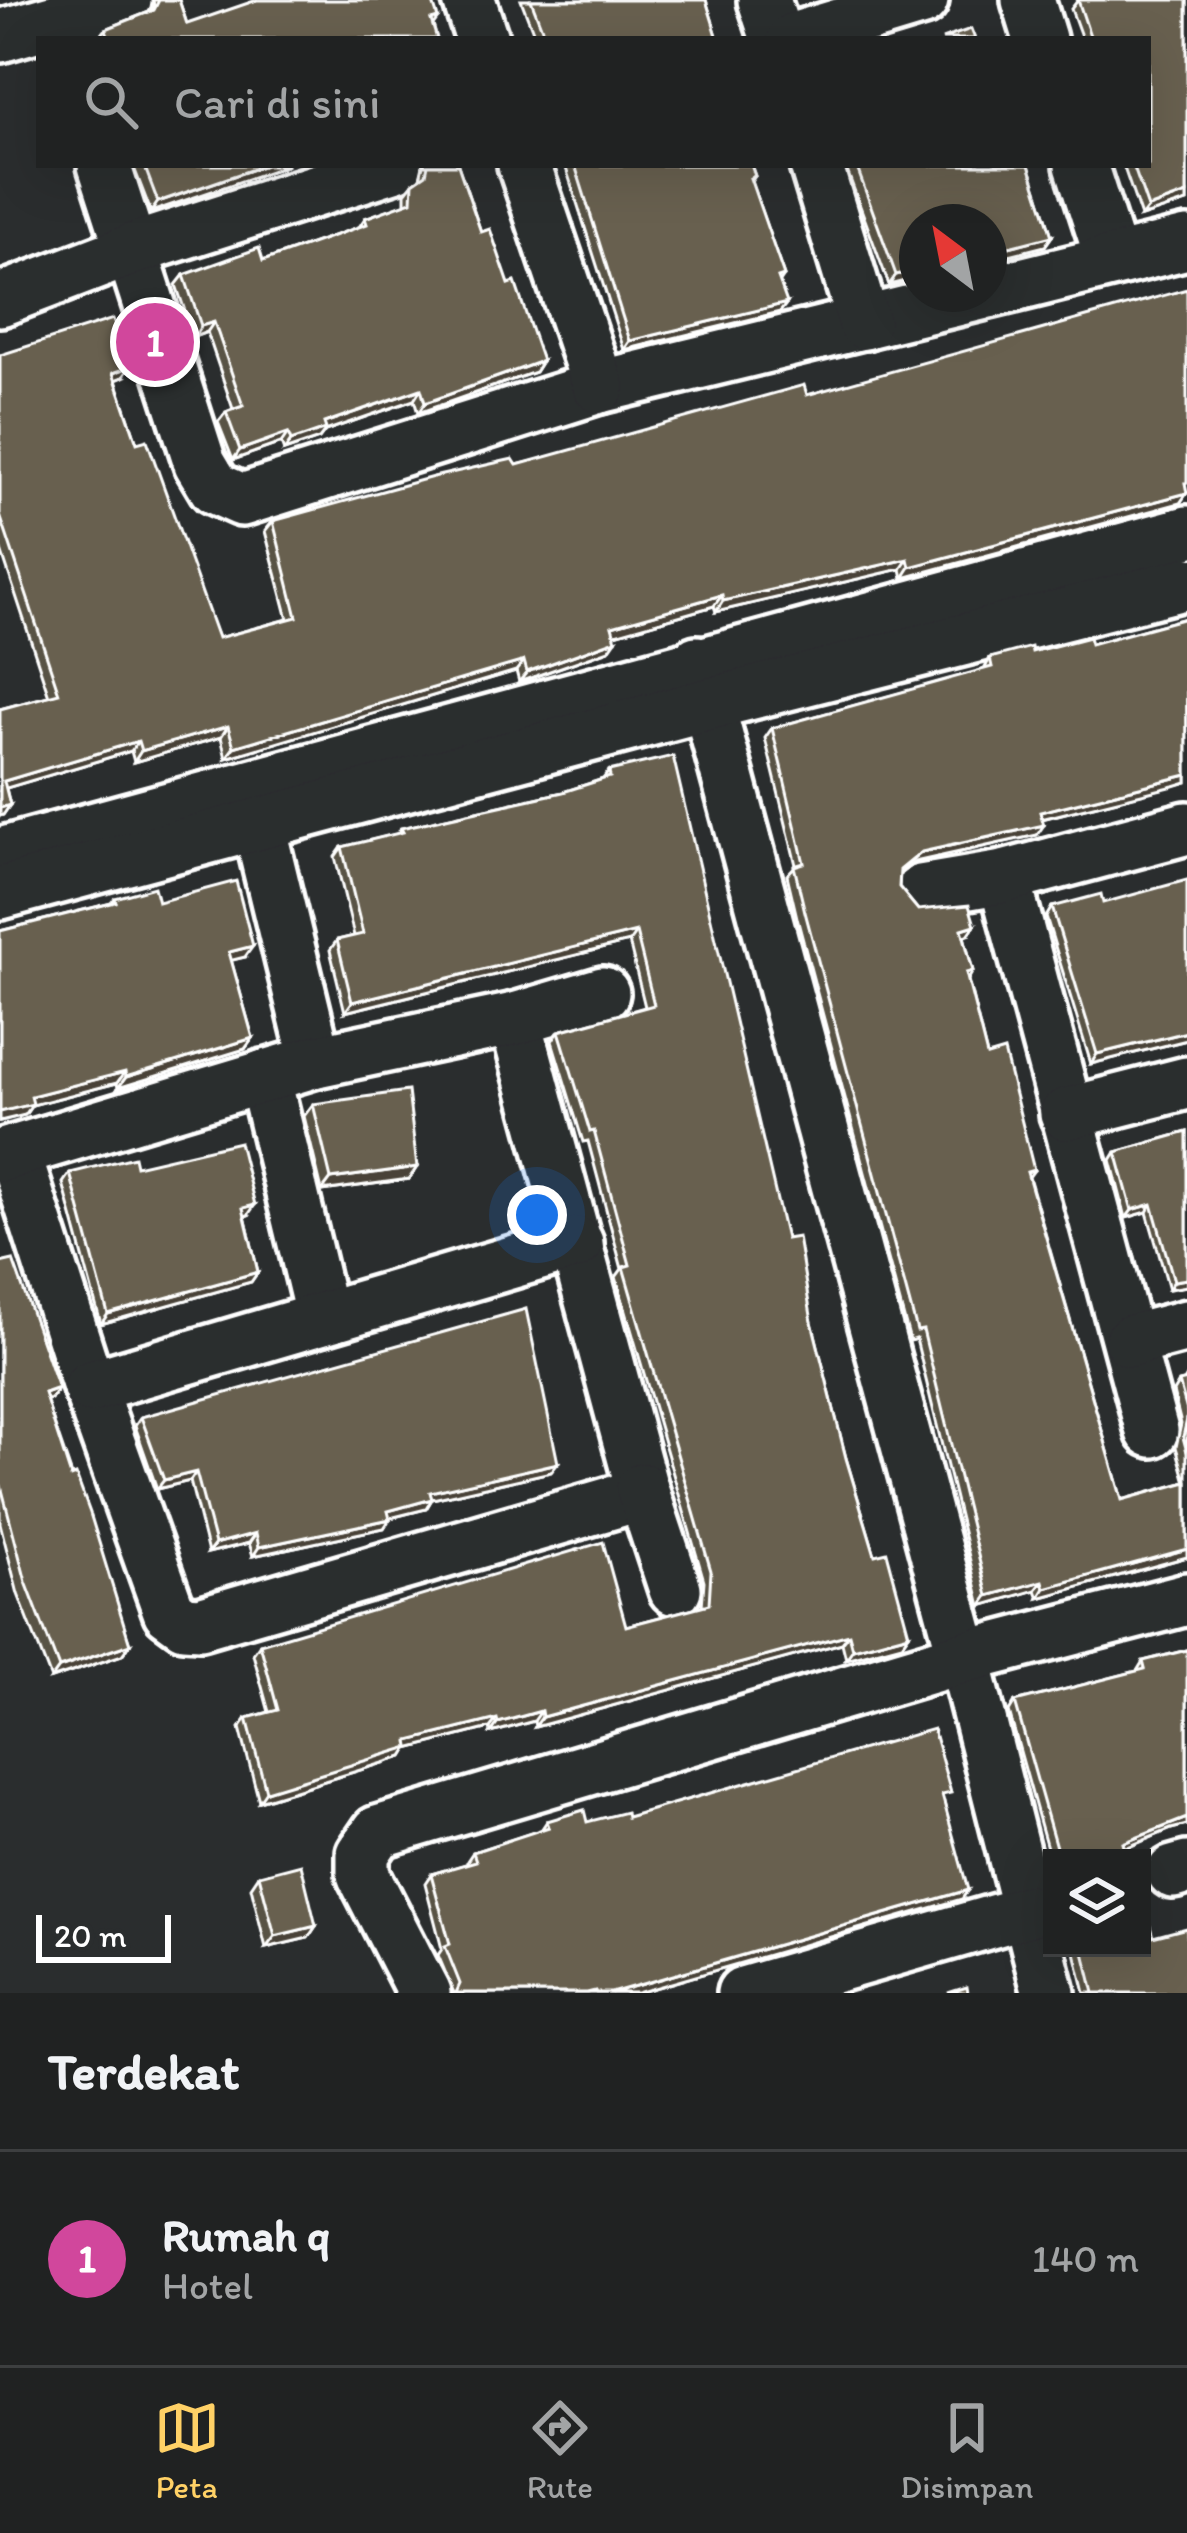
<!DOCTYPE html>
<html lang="id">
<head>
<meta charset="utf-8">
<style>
  :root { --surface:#202222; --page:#282a2a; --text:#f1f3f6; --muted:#a2a4a5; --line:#3d3f40; --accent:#ffd166 }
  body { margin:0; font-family:Itim,sans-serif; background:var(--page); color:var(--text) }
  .controls { position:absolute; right:36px; bottom:36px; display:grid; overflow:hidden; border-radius:0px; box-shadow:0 12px 48px #0002 }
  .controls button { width:108px; height:108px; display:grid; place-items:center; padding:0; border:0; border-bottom:3px solid var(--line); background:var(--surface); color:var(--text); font:60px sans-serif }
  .compass { position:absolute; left:899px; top:204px; width:108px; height:108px; border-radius:50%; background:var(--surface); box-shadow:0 12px 48px #0002; rotate:328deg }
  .scale { position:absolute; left:36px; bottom:30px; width:135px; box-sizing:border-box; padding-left:12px; border:6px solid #fff; border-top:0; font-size:33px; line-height:42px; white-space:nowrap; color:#fff; -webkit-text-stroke:9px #2a2d2e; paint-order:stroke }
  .you { position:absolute; left:537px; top:1215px; width:42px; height:42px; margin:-30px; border:9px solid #fff; border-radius:50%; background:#1a73e8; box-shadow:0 0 0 18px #1a73e833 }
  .badge { display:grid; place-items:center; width:78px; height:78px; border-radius:50%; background:var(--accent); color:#fff; font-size:39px; font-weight:700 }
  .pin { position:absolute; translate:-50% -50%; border:6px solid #fff; box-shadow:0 3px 12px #0006 }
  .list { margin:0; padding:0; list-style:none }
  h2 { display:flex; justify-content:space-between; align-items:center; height:156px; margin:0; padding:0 48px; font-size:51px }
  h2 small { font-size:39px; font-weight:400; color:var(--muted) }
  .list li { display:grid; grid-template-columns:78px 1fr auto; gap:36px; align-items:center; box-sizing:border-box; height:216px; padding:0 48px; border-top:3px solid var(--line) }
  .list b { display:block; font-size:45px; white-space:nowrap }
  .list p { margin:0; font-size:39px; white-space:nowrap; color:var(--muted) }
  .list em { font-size:39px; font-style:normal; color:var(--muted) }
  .icon { flex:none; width:66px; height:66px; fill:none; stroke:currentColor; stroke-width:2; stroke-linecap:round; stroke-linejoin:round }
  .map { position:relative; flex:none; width:1187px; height:1993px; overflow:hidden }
  .search { position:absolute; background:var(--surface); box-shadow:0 12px 48px #0002; left:36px; right:36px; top:36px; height:132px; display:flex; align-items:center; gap:30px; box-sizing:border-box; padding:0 42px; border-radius:0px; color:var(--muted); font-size:45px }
  .sheet { height:372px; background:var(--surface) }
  nav { display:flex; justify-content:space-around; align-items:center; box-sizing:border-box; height:168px; border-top:3px solid var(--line); background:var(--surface); font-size:33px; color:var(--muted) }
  nav a { display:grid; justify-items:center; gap:6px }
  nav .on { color:var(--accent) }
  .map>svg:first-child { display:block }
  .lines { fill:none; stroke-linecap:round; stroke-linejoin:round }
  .minor-casing { stroke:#fff; stroke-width:60 }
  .minor { stroke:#2a2d2e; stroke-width:51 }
  .wall { fill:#595344; stroke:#fff; stroke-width:3 }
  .shaded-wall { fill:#484337; stroke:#fff; stroke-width:3 }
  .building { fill:#67604f; stroke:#fff; stroke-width:3 }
</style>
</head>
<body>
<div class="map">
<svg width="1187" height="1993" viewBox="0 0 1187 1993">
  <rect width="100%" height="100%" fill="#2a2d2e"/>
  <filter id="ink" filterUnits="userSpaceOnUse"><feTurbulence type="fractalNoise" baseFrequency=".00833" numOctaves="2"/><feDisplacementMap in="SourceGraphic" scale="24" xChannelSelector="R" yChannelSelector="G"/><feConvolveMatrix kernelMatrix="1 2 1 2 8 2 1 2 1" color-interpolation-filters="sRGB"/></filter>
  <g filter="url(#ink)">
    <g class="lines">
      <!-- minor casing -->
      <g class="minor-casing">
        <g id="minor">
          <polyline points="469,0 482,39"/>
          <polyline points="764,0 777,39"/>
          <polyline points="1028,0 1040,39"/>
          <polyline points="0,36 125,0"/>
          <polyline points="793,39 922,0"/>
          <polyline points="104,165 200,463 215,488 242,500 599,387 981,294"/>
          <polyline points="524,165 599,387"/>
          <polyline points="816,165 864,323"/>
          <polyline points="1081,165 1112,261"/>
          <polyline points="989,292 1187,243"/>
          <polyline points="0,300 133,249 396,165"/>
          <polyline points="697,662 964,1657 1049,1993"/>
          <polyline points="251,793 316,1061"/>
          <polyline points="0,854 1187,532"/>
          <polyline points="1004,877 1152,1431"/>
          <polyline points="921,891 1004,877 1187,828"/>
          <polyline points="0,893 712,703 1187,583"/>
          <polyline points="264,1076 322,1318"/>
          <polyline points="1066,1114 1187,1083"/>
          <polyline points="14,1152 89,1387 169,1611 184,1622 200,1623 618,1501 642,1489 515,1019"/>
          <polyline points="0,1156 316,1061 515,1019 603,993"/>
          <polyline points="1130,1341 1187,1326"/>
          <polyline points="89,1387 577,1243"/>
          <polyline points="642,1489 675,1589"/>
          <polyline points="1173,1872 1187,1868"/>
          <polyline points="424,1993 363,1874 363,1854 378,1832 964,1657 1187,1599"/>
          <polyline points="743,1993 1028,1911"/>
        </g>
      </g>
      <!-- minor -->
      <use href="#minor" class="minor"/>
    </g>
    <!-- wall -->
    <g class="wall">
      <polygon points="153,0 179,0 187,24 438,18 433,25 437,39 98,39 106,29 152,11 154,6"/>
      <polygon points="521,0 706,0 718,39 536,39"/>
      <polygon points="1078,0 1187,0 1187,202 1141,217 1123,165 1148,165 1148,39 1082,39 1071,9"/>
      <polygon points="133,165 288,165 151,212"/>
      <polygon points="423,165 458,165 481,232 509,284 542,361 535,372 418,413 414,400 325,431 319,439 284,451 281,443 233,460 218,422 226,412 233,409 207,332 194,337 176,285 184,275 263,261 359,227 365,218 405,204 405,193 413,183 420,178"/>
      <polygon points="565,165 751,165 755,176 751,182 784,276 780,282 780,312 624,350"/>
      <polygon points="845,165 1029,165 1052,236 1045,246 989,260 989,222 917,278 889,285"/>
      <polygon points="0,355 123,377 116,380 137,443 218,638 288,619 265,531 273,521 517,465 807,395 1187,493 1180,503 903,578 901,569 716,612 714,606 615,634 609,650 519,682 516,671 226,758 221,737 134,762 131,751 6,788 10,805 3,815 0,816 0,709 49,696 0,547"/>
      <polygon points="1186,618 1187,782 1042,819 1037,835 915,862 900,874 899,887 918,910 968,935 964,936 973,971 968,980 987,1056 1034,1170 1029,1177 1122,1500 1186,1482 1176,1447 1181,1424 1173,1392 1179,1382 1184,1381 1187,1376 1187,1557 1039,1598 1036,1590 981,1606 916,1339 910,1341 798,922 787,875 796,865 765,738 772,728 984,670 990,658 1091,644"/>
      <polygon points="609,771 786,1239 812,1322 846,1458 875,1555 909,1634 902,1644 846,1659 842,1643 535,1727 534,1721 491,1733 490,1728 408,1749 403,1757 259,1801 240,1728 247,1718 269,1712 253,1654 260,1644 626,1626 702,1606 704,1581 616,1277 622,1269 588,1141 583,1142 552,1041 559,1031 645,1007 629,942 345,1012 330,950 337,940 354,936 335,857 342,847 397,834 401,828 563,792 603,779"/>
      <polygon points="115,898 158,902 245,957 231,960 253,1038 245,1049 118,1088 117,1083 32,1105 25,1115 0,1121 0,931 111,903"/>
      <polygon points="1103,903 1187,1040 1091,1064 1046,917 1052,907"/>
      <polygon points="313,1104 417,1167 409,1179 322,1191 304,1116"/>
      <polygon points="1187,1132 1187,1286 1169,1289 1147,1212 1126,1218 1111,1160 1116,1152"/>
      <polygon points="136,1166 248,1215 245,1216 258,1272 251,1282 101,1324 63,1183 70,1173"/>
      <polygon points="0,1263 58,1388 51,1399 46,1400 130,1644 122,1655 51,1679 18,1594 0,1523"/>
      <polygon points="141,1417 558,1463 551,1472 432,1499 426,1509 390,1518 384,1528 253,1556 249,1543 208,1553 190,1481 157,1489 135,1426"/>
      <polygon points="1187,1650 1187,1825 1171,1829 1124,1849 1127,1858 1052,1858 1052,1866 1009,1712 1015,1702 1137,1671 1143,1661"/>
      <polygon points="944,1802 962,1899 637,1993 454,1993 438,1955 442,1949 425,1883 431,1874 467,1864 467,1861 473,1852 541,1830 547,1821 587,1822 627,1817"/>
      <polygon points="259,1875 316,1926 308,1938 266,1948 251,1887"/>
      <polygon points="1153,1937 1187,1993 1085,1993 1074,1948 1142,1948"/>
    </g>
    <!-- shaded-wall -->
    <g class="shaded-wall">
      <polygon points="265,165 288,165 151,212 158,202"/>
      <polygon points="1187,194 1187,202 1141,217 1148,208"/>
      <polygon points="1052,236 1045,246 989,260 989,252"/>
      <polygon points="917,270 917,278 889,285 896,275"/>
      <polygon points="787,303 780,312 624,350 630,341"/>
      <polygon points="214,322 207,332 194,337 201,326"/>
      <polygon points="542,361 535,372 418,413 425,403"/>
      <polygon points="130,367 123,377 106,383 113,373"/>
      <polygon points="421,389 414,400 325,431 319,439 284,451 291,441 324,423"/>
      <polygon points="288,433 281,443 233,460 240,450"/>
      <polygon points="1187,493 1180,503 903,578 910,567"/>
      <polygon points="908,559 901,569 716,612 723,601"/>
      <polygon points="722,595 714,606 605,637 612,626"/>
      <polygon points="616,640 609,650 519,682 527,672"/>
      <polygon points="524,661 516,671 226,758 234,747"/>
      <polygon points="228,726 221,737 134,762 141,751"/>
      <polygon points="138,741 131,751 0,790 4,781"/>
      <polygon points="1187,775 1187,782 1174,786 1033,821 1040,812"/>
      <polygon points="10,805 3,815 0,816 0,808"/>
      <polygon points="1044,825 1037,835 915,862 893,879 900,870 922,852"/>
      <polygon points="975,925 968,935 956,938 962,929"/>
      <polygon points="636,932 629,942 345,1012 352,1002"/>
      <polygon points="253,946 245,957 221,963 229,952"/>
      <polygon points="1187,1032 1187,1040 1091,1064 1097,1054"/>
      <polygon points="253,1038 245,1049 118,1088 126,1077"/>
      <polygon points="125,1072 117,1083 32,1105 25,1115 0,1121 0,1112 31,1096"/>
      <polygon points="417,1167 409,1179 322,1191 331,1179"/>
      <polygon points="1152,1204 1147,1212 1126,1218 1132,1210"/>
      <polygon points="255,1205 248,1215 236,1218 243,1208"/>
      <polygon points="258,1272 251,1282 101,1324 108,1314"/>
      <polygon points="1187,1279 1187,1286 1169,1289 1174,1281"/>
      <polygon points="58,1388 51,1399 36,1404 44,1393"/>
      <polygon points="558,1463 551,1472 424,1501 430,1492"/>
      <polygon points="196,1472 190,1481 157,1489 164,1480"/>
      <polygon points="432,1499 426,1509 382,1520 388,1511"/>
      <polygon points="390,1519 384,1528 253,1556 259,1547"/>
      <polygon points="256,1533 249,1543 208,1553 215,1544"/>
      <polygon points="1187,1549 1187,1557 1039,1598 1045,1588"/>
      <polygon points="1043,1581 1036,1590 981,1606 988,1596"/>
      <polygon points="849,1634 842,1643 535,1727 542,1717"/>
      <polygon points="909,1634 902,1644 846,1659 853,1649"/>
      <polygon points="130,1644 122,1655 51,1679 59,1668"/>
      <polygon points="541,1711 534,1721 491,1733 498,1723"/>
      <polygon points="497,1719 490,1728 408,1749 403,1757 259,1801 266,1791 409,1741"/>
      <polygon points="1187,1818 1187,1825 1171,1829 1116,1852 1123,1843"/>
      <polygon points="968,1890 962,1899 637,1993 611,1993"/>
      <polygon points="316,1926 308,1938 266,1948 275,1936"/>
    </g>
    <!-- building -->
    <g class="building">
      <polygon points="159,0 179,0 187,24 257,0 432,0 438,18 431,20 437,39 109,39 106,29 154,10"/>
      <polygon points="531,0 706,0 718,39 546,39"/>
      <polygon points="1078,0 1187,0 1187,194 1148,208 1133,165 1148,165 1148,39 1091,39"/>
      <polygon points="971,29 975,39 942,39"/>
      <polygon points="144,165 265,165 158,202"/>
      <polygon points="428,165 458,165 481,232 490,229 509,284 515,282 542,361 425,403 421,389 324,423 326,429 291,441 288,433 240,450 226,412 243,406 214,322 201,326 184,275 259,248 263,261 367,224 365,218 412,201 413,183 426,174"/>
      <polygon points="575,165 751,165 755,176 750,178 784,276 778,278 787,303 630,341"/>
      <polygon points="856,165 1029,165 1052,236 989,252 989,222 917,222 917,270 896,275"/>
      <polygon points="1187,289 1187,483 1185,483 1187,493 910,567 908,559 723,601 722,595 612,626 616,640 527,672 524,661 234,747 228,726 141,751 138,741 4,781 10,805 0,808 0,709 59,693 0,515 0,355 113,319 130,367 113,373 137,443 147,440 218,638 297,617 273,521 433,477 513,459 517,465 804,385 807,395"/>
      <polygon points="1186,618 1187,775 1040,812 1044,825 922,852 900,870 899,887 918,910 969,905 975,925 962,929 973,971 966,973 987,1056 1004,1051 1034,1170 1027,1172 1122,1500 1187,1482 1187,1549 1045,1588 1043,1581 988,1596 923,1330 917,1331 805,912 794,866 804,863 772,728 992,667 990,658 1031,647 1032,652 1089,637 1091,644"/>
      <polygon points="673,756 786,1239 798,1237 812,1322 846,1458 875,1555 887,1552 909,1634 853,1649 849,1634 542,1717 541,1711 498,1723 497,1719 409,1741 410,1747 266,1791 247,1718 278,1710 260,1644 603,1542 626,1626 709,1604 711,1571 623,1267 630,1265 594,1131 590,1132 559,1031 654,1005 636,932 352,1002 337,940 363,934 342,847 403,832 401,828 563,792 610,777 609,771"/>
      <polygon points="1187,880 1187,1032 1097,1054 1052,907 1101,894 1103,903"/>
      <polygon points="236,881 253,946 229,952 253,1038 126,1077 125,1072 31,1096 33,1104 0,1112 0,931 116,902 115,898 154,887 158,902"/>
      <polygon points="408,1091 417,1167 331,1179 313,1104"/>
      <polygon points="1187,1132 1187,1279 1174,1281 1152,1204 1132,1210 1116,1152"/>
      <polygon points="239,1142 255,1205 243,1208 258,1272 108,1314 70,1173 134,1157 136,1166"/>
      <polygon points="13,1260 58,1388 44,1393 71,1477 76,1475 90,1513 130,1644 59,1668 26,1582 0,1482 0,1263"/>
      <polygon points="526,1309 558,1463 430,1492 432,1499 388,1511 390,1519 259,1547 256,1533 215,1544 196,1472 164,1480 141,1417"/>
      <polygon points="1187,1380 1187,1411 1179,1382"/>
      <polygon points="1187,1419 1187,1452 1183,1437"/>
      <polygon points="1187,1650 1187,1818 1123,1843 1127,1858 1059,1858 1015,1702 1145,1669 1143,1661"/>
      <polygon points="933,1729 951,1793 942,1795 968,1890 611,1993 596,1993 595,1991 587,1993 456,1993 460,1984 445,1946 450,1944 431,1874 476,1861 473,1852 549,1827 547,1821 584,1810 587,1822 626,1812 627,1817"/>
      <polygon points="301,1864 316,1926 275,1936 259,1875"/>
      <polygon points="1146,1912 1153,1937 1187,1928 1187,1993 1094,1993 1083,1948 1142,1948 1142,1913"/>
      <polygon points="967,1987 968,1993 948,1993"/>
    </g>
  </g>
</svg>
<div class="controls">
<button><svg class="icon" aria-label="layers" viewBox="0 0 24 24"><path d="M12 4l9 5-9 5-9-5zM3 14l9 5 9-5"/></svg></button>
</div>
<svg class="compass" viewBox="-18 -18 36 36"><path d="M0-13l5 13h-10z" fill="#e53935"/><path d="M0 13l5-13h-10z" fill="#a2a4a5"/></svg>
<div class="scale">20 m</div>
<div class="you"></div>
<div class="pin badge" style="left:155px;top:342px;background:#d1479c">1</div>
<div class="search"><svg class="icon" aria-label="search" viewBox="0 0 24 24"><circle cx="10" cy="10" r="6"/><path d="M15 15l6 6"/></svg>Cari di sini</div>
</div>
<section class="sheet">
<h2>Terdekat<small></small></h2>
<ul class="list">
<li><span class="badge" style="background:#d1479c">1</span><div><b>Rumah q</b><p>Hotel</p></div><em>140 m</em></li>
</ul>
</section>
<nav>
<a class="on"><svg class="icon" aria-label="map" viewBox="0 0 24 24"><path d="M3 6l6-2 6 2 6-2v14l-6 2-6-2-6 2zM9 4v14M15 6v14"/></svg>Peta</a>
<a><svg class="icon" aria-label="directions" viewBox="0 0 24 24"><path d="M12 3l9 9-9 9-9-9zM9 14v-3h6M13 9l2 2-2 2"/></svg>Rute</a>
<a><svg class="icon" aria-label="saved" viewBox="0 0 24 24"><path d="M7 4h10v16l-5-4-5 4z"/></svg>Disimpan</a>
</nav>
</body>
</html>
